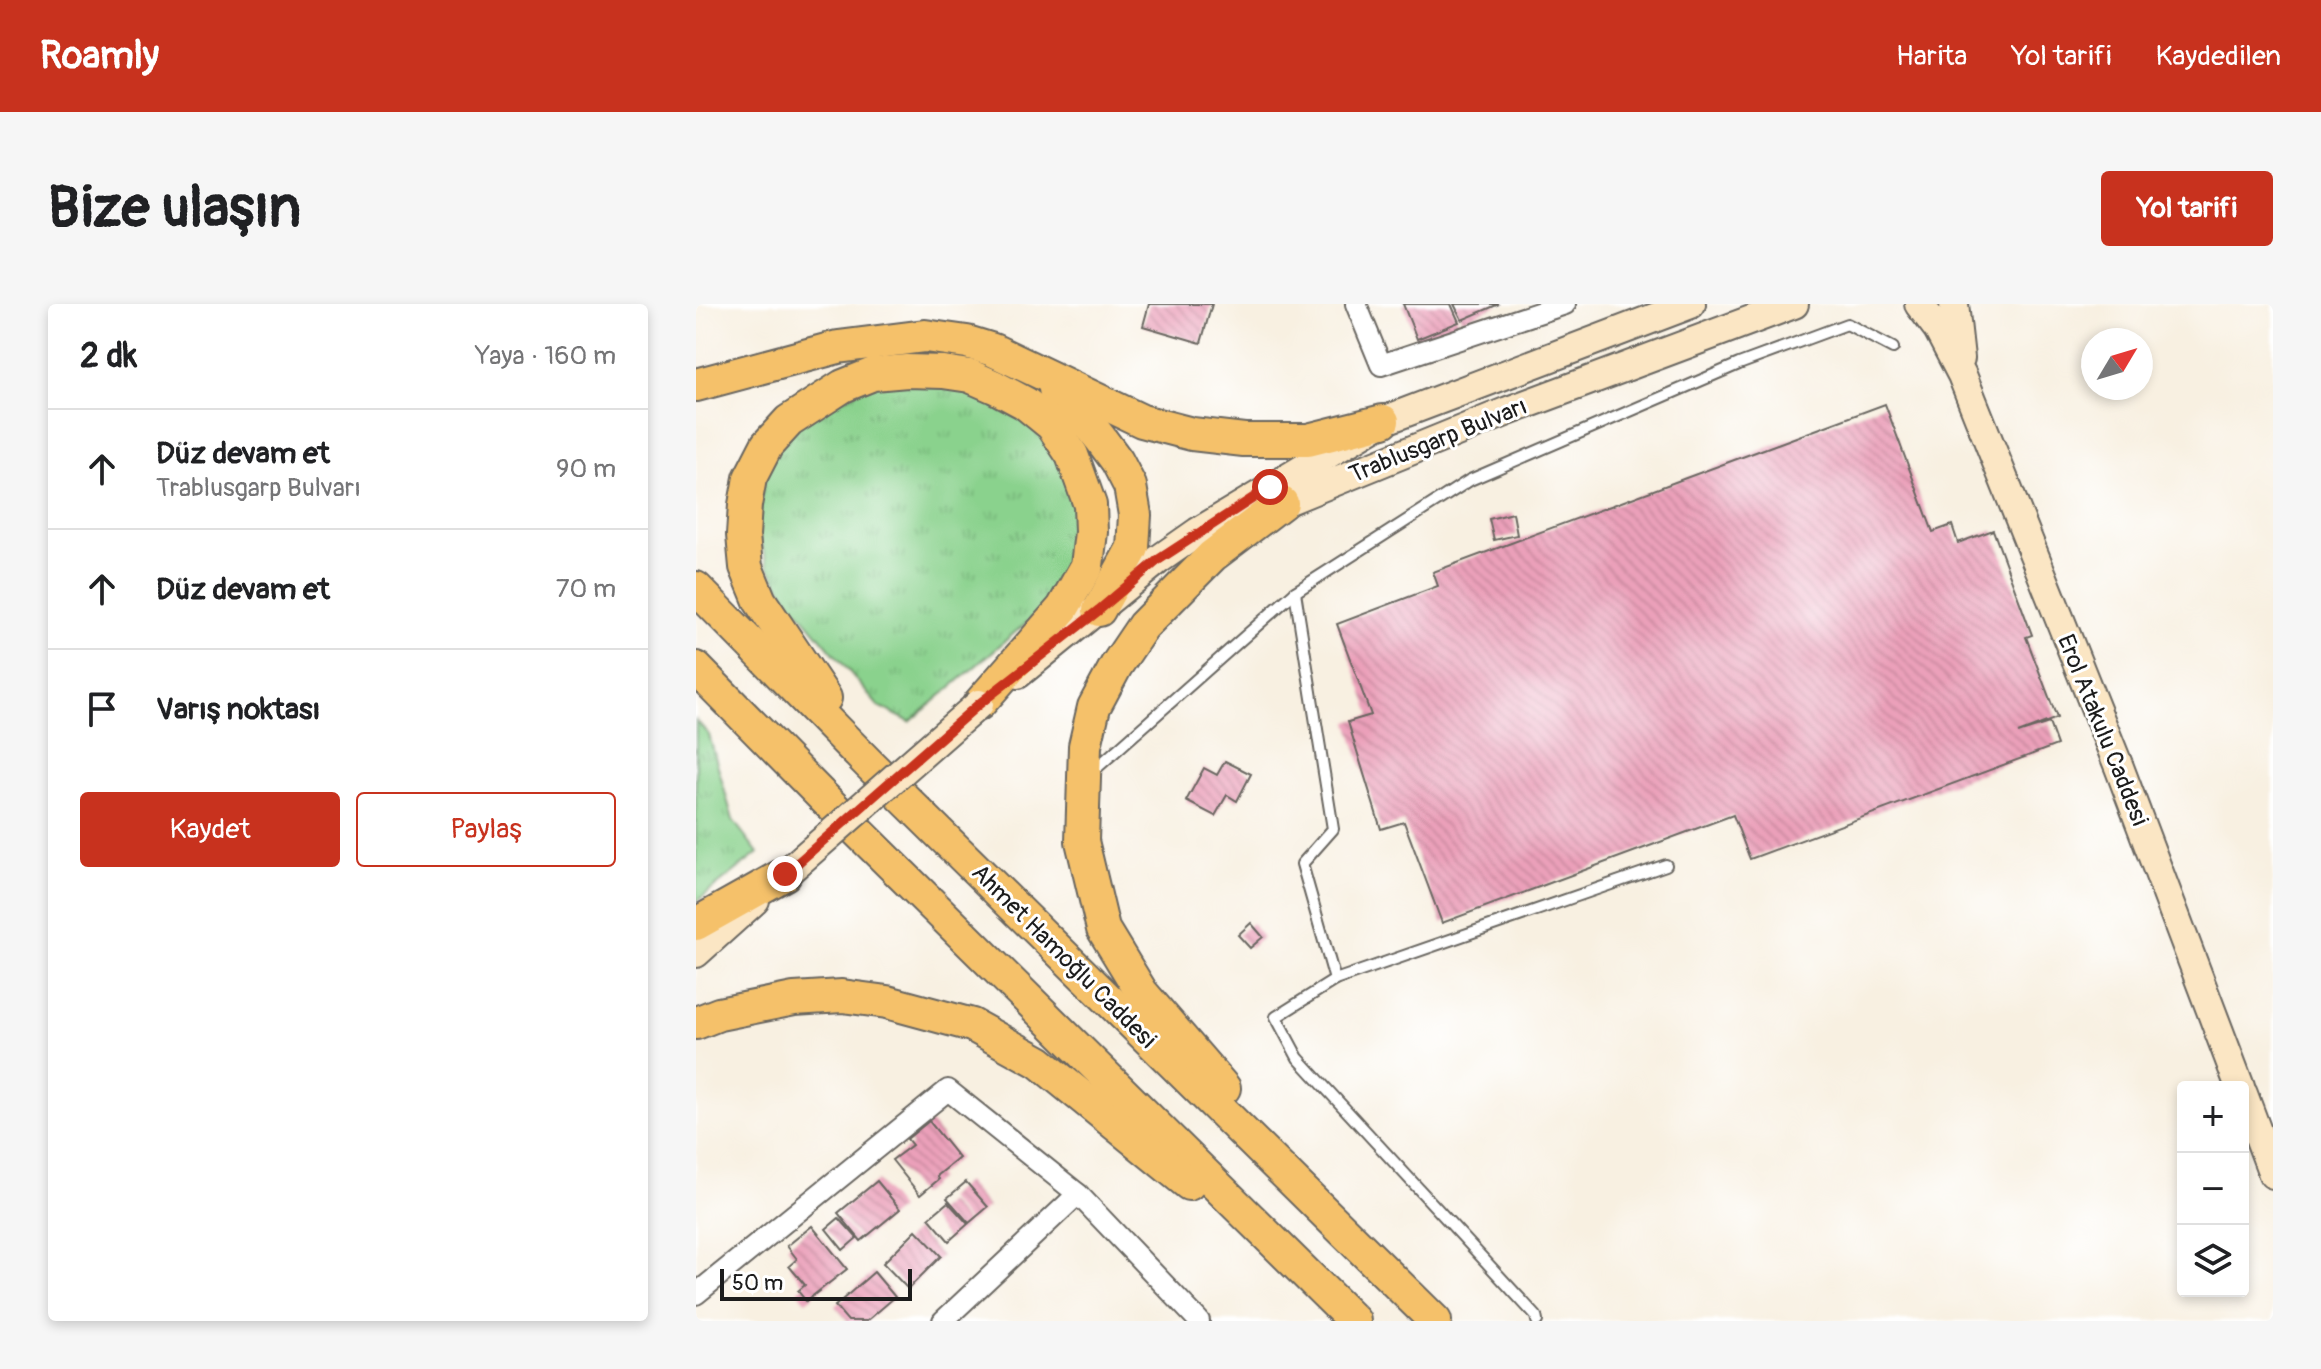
<!DOCTYPE html>
<html lang="tr">
<head>
<meta charset="utf-8">
<style>
  :root { --surface:#fff; --page:#f6f6f6; --text:#202124; --muted:#757577; --line:#e0e0e0; --accent:#c8321e }
  body { margin:0; font-family:Pangolin,sans-serif; background:var(--page); color:var(--text) }
  .controls { position:absolute; right:24px; bottom:24px; display:grid; overflow:hidden; border-radius:8px; box-shadow:0 4px 12px #0003 }
  .controls button { width:72px; height:72px; display:grid; place-items:center; padding:0; border:0; border-bottom:2px solid var(--line); background:var(--surface); color:var(--text); font:40px sans-serif }
  .compass { position:absolute; left:1385px; top:24px; width:72px; height:72px; border-radius:50%; background:var(--surface); box-shadow:0 4px 12px #0003; rotate:52deg }
  .scale { position:absolute; left:24px; bottom:20px; width:192px; box-sizing:border-box; padding-left:8px; border:4px solid #1c1c1c; border-top:0; font-size:22px; line-height:28px; white-space:nowrap; color:#1c1c1c; -webkit-text-stroke:6px #fff; paint-order:stroke }
  .stop { position:absolute; width:24px; height:24px; margin:-18px; border:6px solid #c8321e; border-radius:50%; background:#fff }
  .stop.end { background:#c8321e; border-color:#fff; box-shadow:0 2px 8px #0008 }
  .list { margin:0; padding:0; list-style:none }
  h2 { display:flex; justify-content:space-between; align-items:center; height:104px; margin:0; padding:0 32px; font-size:34px }
  h2 small { font-size:26px; font-weight:400; color:var(--muted) }
  .list li { display:grid; grid-template-columns:52px 1fr auto; gap:24px; align-items:center; box-sizing:border-box; height:120px; padding:0 32px; border-top:2px solid var(--line) }
  .list b { display:block; font-size:30px; white-space:nowrap }
  .list p { margin:0; font-size:26px; white-space:nowrap; color:var(--muted) }
  .list em { font-size:26px; font-style:normal; color:var(--muted) }
  .actions { display:flex; gap:16px; padding:24px 32px }
  .actions a { flex:1; padding:18px 0; border:2px solid var(--accent); border-radius:8px; text-align:center; font-size:28px; color:var(--accent) }
  .actions .main { background:var(--accent); color:#fff }
  .icon { flex:none; width:44px; height:44px; fill:none; stroke:currentColor; stroke-width:2; stroke-linecap:round; stroke-linejoin:round }
  .map { position:relative; flex:none; width:1577px; height:1017px; overflow:hidden; border-radius:8px }
  header { display:flex; align-items:center; gap:48px; box-sizing:border-box; height:112px; padding:0 40px; background:var(--accent); color:#fff }
  header strong { font-size:38px }
  nav { display:flex; gap:44px; margin-inline-start:auto; font-size:28px }
  .intro { display:flex; align-items:center; justify-content:space-between; box-sizing:border-box; height:192px; padding:0 48px }
  h1 { margin:0; font-size:56px }
  .button { padding:20px 36px; border-radius:8px; background:var(--accent); color:#fff; font-size:28px; font-weight:700 }
  main { display:flex; gap:48px; padding:0 48px }
  aside { flex:1; background:var(--surface); border-radius:8px; box-shadow:0 4px 12px #0003 }
  .map>svg:first-child { display:block }
  .grass { fill:url(#grass-tufts); stroke:#537754; stroke-width:2 }
  .building { fill:url(#building-back-hatch) }
  .lines { fill:none; stroke-linecap:round; stroke-linejoin:round }
  .service-casing { stroke:#696661; stroke-width:14 }
  .minor-casing { stroke:#696661; stroke-width:24 }
  .secondary-casing { stroke:#696661; stroke-width:32 }
  .trunk-casing { stroke:#696661; stroke-width:36 }
  .service { stroke:#fff; stroke-width:10 }
  .minor { stroke:#fff; stroke-width:20 }
  .secondary { stroke:#fbe6c4; stroke-width:28 }
  .trunk { stroke:#f5c16b; stroke-width:32 }
  .secondary-bridge-casing { stroke:#696661; stroke-width:32; stroke-linecap:butt }
  .secondary-bridge { stroke:#fbe6c4; stroke-width:28 }
  .route { stroke:#c8321e; stroke-width:10 }
  .labels { text-anchor:middle; stroke-width:6; stroke-linejoin:round; paint-order:stroke }
  .street-label { font-size:24px; fill:#1c1c1c; stroke:#fff }
</style>
</head>
<body>
<header>
<strong>Roamly</strong>
<nav><a>Harita</a><a>Yol tarifi</a><a>Kaydedilen</a></nav>
</header>
<div class="intro"><h1>Bize ulaşın</h1><a class="button">Yol tarifi</a></div>
<main>
<aside>
<h2>2 dk<small>Yaya · 160 m</small></h2>
<ul class="list">
<li><svg class="icon" aria-label="ahead" viewBox="0 0 24 24"><path d="M12 20V5M6 11l6-6 6 6"/></svg><div><b>Düz devam et</b><p>Trablusgarp Bulvarı</p></div><em>90 m</em></li>
<li><svg class="icon" aria-label="ahead" viewBox="0 0 24 24"><path d="M12 20V5M6 11l6-6 6 6"/></svg><div><b>Düz devam et</b></div><em>70 m</em></li>
<li><svg class="icon" aria-label="arrive" viewBox="0 0 24 24"><path d="M6 21V4h12l-3 4 3 4H6"/></svg><div><b>Varış noktası</b></div></li>
</ul>
<div class="actions"><a class="main">Kaydet</a><a>Paylaş</a></div>
</aside>
<div class="map">
<svg width="1577" height="1017" viewBox="0 0 1577 1017">
  <defs>
    <pattern id="grass-tufts" width="24" height="20" patternUnits="userSpaceOnUse" patternTransform="scale(2)"><rect width="24" height="20" fill="#8ad28d"/><path d="M3 7l-1-3M5 7V3M7 7l1-3M15 17l-1-3M17 17v-4M19 17l1-3" fill="none" stroke="#76b479"/></pattern>
    <pattern id="building-back-hatch" width="6" height="6" patternUnits="userSpaceOnUse" patternTransform="scale(2)"><rect width="6" height="6" fill="#eba0ba"/><path d="M-1 5l2 2M0 0l6 6M5-1l2 2" fill="none" stroke="#c9899f"/></pattern>
  </defs>
  <rect width="100%" height="100%" fill="#fff"/>
  <filter id="ink" filterUnits="userSpaceOnUse"><feTurbulence type="fractalNoise" baseFrequency=".0125" numOctaves="2"/><feDisplacementMap in="SourceGraphic" scale="16" xChannelSelector="R" yChannelSelector="G"/><feConvolveMatrix kernelMatrix="1 2 1 2 8 2 1 2 1" color-interpolation-filters="sRGB"/></filter>
  <filter id="wash" filterUnits="userSpaceOnUse"><feTurbulence type="fractalNoise" baseFrequency=".006" numOctaves="4" result="noise"/><feDisplacementMap in="SourceGraphic" scale="32" xChannelSelector="R" yChannelSelector="G"/><feGaussianBlur stdDeviation="1.8" result="paint"/><feColorMatrix in="noise" values="0 0 0 0 0 0 0 0 0 0 0 0 0 0 0 0 0 1.4 0 .05"/><feComposite in="paint" operator="in"/></filter>
  <g filter="url(#wash)">
    <rect width="100%" height="100%" fill="#f8f0e1"/>
    <!-- grass -->
    <g class="grass">
      <polygon points="247,73 345,117 377,164 381,251 357,296 214,418 182,402 93,296 72,262 61,225 71,156 101,119 179,78"/>
      <polygon points="0,416 13,431 37,516 62,549 0,598"/>
    </g>
    <g id="blocks">
      <!-- building -->
      <g class="building">
        <polygon points="453,0 516,0 505,39 447,22"/>
        <polygon points="707,0 755,0 763,18 721,35"/>
        <polygon points="758,0 803,0 766,16"/>
        <polygon points="1189,100 1237,228 1256,221 1262,239 1297,226 1336,331 1330,333 1361,414 1322,429 1353,419 1361,441 1054,555 1037,511 746,619 708,518 685,525 652,418 675,411 641,320 742,282 737,268"/>
        <polygon points="817,209 821,231 798,236 793,215"/>
        <polygon points="529,457 555,470 541,497 531,491 519,512 490,497 508,464 521,471"/>
        <polygon points="555,619 567,633 554,644 542,631"/>
        <polygon points="233,817 263,854 241,872 243,875 224,891 196,856 216,841 211,835"/>
        <polygon points="181,877 204,905 165,937 142,909"/>
        <polygon points="270,878 292,903 273,919 251,894"/>
        <polygon points="252,898 272,920 253,937 233,914"/>
        <polygon points="143,914 161,934 147,946 130,925"/>
        <polygon points="116,922 151,965 110,997 102,987 109,981 93,962 101,955 91,942"/>
        <polygon points="220,926 245,952 212,985 187,959"/>
        <polygon points="178,968 199,993 171,1017 152,1017 139,1002"/>
      </g>
    </g>
  </g>
  <g filter="url(#ink)">
    <use href="#blocks" fill-opacity="0" stroke="#696661" stroke-width="2"/>
    <g class="lines">
      <!-- service casing -->
      <g class="service-casing">
        <g id="service">
          <polyline points="599,288 637,525 606,560 639,676"/>
          <polyline points="396,468 599,288 774,176 1043,60 1151,20 1197,44"/>
          <polyline points="841,1017 840,1012 602,754 580,713 639,676 970,561"/>
        </g>
      </g>
      <!-- minor casing -->
      <g class="minor-casing">
        <g id="minor">
          <polyline points="660,0 685,61 869,0"/>
          <polyline points="0,990 252,786 382,890 503,1017"/>
          <polyline points="247,1017 382,890"/>
        </g>
      </g>
      <!-- secondary casing -->
      <g class="secondary-casing">
        <g id="secondary">
          <polyline points="1223,0 1242,25 1266,71 1423,463 1544,783"/>
          <polyline points="1258,0 1264,54"/>
          <polyline points="566,209 586,199 812,107 1098,0"/>
          <polyline points="322,370 462,256 502,228 687,117 995,0"/>
          <polyline points="0,649 59,596"/>
          <polyline points="1547,790 1577,870"/>
        </g>
      </g>
      <!-- trunk casing -->
      <g class="trunk-casing">
        <g id="trunk">
          <polyline points="0,81 142,43 229,32 271,38 297,46 446,117 496,130 548,136 612,136 687,117"/>
          <polyline points="359,85 376,99 404,134 421,157 434,182 439,211 437,244 403,306"/>
          <polyline points="0,284 173,460 739,1017"/>
          <polyline points="0,364 129,495 658,1017"/>
          <polyline points="129,394 64,297 50,263 47,231 49,201 54,174 71,141 93,117 147,82 177,70 211,67 247,68 274,72 299,83 329,99 356,121 376,151 394,201 395,228 391,262 367,304 283,400"/>
          <polyline points="0,620 89,570"/>
          <polyline points="0,719 23,710 98,695 146,692 191,698 276,721 343,758 493,880"/>
          <polyline points="528,784 446,689 407,625 386,537 389,442 398,403 420,362 447,322 516,252 586,199"/>
        </g>
      </g>
      <!-- service -->
      <use href="#service" class="service"/>
      <!-- minor -->
      <use href="#minor" class="minor"/>
      <!-- secondary -->
      <use href="#secondary" class="secondary"/>
      <!-- trunk -->
      <use href="#trunk" class="trunk"/>
      <!-- secondary-bridge casing -->
      <g class="secondary-bridge-casing">
        <polyline id="secondary-bridge" points="89,570 283,400"/>
      </g>
      <!-- secondary-bridge -->
      <use href="#secondary-bridge" class="secondary-bridge"/>
    </g>
  </g>
  <g class="lines" filter="url(#ink)">
    <!-- route -->
    <polyline class="route" points="89,570 283,400 403,306 462,256 574,183"/>
  </g>
  <g class="labels">
    <!-- street labels -->
    <g class="street-label">
      <text transform="translate(742 136) rotate(-22)" y="8">Trablusgarp Bulvarı</text>
      <text transform="translate(1407 426) rotate(68)" y="8">Erol Atakulu Caddesi</text>
      <text transform="translate(368 652) rotate(45)" y="8">Ahmet Hamoğlu Caddesi</text>
    </g>
  </g>
</svg>
<div class="controls">
<button>+</button>
<button>−</button>
<button><svg class="icon" aria-label="layers" viewBox="0 0 24 24"><path d="M12 4l9 5-9 5-9-5zM3 14l9 5 9-5"/></svg></button>
</div>
<svg class="compass" viewBox="-18 -18 36 36"><path d="M0-13l5 13h-10z" fill="#e53935"/><path d="M0 13l5-13h-10z" fill="#757577"/></svg>
<div class="scale">50 m</div>
<div class="stop" style="left:574px;top:183px"></div>
<div class="stop end" style="left:89px;top:570px"></div>
</div>
</main>
</body>
</html>
